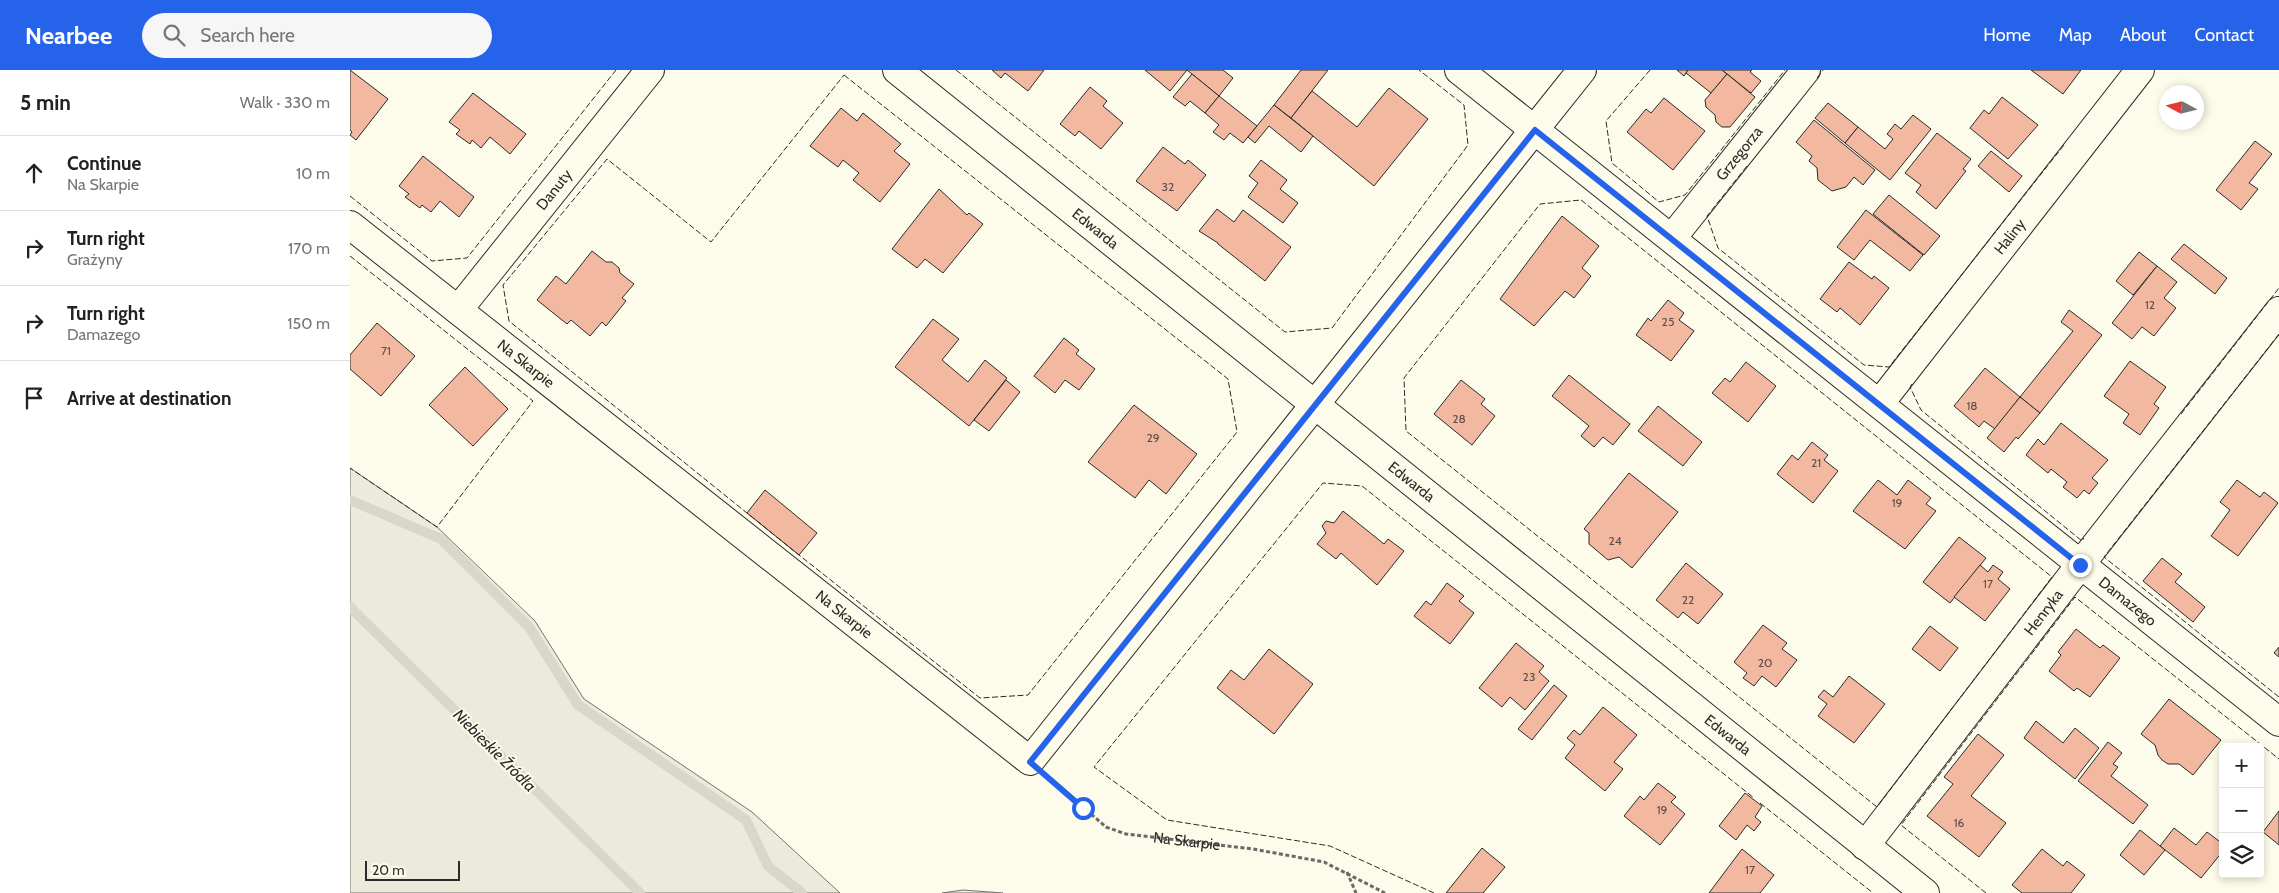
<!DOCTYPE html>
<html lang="en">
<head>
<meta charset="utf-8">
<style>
  :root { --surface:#fff; --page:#f6f6f6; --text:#222; --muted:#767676; --line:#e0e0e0; --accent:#2563eb }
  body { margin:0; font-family:Cabin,sans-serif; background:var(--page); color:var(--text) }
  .controls { position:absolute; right:15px; bottom:15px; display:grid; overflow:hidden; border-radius:5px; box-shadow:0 2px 8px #0003 }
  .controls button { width:45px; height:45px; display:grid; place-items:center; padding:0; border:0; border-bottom:1px solid var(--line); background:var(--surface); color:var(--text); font:25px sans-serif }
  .compass { position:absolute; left:1809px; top:15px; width:45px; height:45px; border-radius:50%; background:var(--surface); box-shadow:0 2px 8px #0003; rotate:277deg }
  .scale { position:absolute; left:15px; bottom:12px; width:95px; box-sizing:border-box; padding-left:5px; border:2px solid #2b2b2b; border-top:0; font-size:14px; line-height:18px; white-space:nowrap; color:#2b2b2b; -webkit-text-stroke:4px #fdfbea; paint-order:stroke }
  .stop { position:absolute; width:15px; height:15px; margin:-11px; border:4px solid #2563eb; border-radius:50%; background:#fff }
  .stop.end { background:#2563eb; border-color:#fff; box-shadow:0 1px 5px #0008 }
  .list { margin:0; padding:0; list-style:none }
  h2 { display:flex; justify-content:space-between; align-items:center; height:65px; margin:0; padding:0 20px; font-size:21px }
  h2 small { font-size:16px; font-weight:400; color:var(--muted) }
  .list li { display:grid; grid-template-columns:32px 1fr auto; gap:15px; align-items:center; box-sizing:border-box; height:75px; padding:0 20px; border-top:1px solid var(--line) }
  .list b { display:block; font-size:19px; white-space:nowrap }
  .list p { margin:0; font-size:16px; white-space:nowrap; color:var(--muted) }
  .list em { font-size:16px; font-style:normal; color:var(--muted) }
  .icon { flex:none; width:28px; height:28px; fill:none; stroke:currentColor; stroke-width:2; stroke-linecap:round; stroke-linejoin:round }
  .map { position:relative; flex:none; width:1929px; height:823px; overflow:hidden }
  header { display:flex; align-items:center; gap:30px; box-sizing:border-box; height:70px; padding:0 25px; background:var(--accent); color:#fff }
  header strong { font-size:24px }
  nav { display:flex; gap:28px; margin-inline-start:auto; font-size:18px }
  .search { width:350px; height:45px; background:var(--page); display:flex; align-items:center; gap:12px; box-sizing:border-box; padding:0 18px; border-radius:28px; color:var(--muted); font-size:19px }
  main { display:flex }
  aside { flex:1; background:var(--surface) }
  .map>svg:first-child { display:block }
  .green { fill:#ecebdb; stroke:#74746e }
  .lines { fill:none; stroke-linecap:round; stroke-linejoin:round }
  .stream { stroke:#d8d7c9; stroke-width:10 }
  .building { fill:#f2b8a0; stroke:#2b2b2b }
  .minor-casing { stroke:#2b2b2b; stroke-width:30 }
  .path { stroke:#6a6964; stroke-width:3; stroke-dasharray:4 2.5; stroke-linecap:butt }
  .minor { stroke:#fdfbea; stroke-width:28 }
  .fence { stroke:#2b2b2b; stroke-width:1; stroke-dasharray:6 2.5; stroke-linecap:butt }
  .route { stroke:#2563eb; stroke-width:6 }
  .labels { text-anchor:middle; stroke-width:4; stroke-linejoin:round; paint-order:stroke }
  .number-label { font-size:12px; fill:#5d4e48 }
  .street-label { font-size:15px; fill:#2b2b2b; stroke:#fdfbea }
  .water-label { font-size:16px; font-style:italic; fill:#2b2b2b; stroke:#fdfbea }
</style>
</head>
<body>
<header>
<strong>Nearbee</strong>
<div class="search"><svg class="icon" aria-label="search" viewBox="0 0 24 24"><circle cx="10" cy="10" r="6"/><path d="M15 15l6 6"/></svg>Search here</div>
<nav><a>Home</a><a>Map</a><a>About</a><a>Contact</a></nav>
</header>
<main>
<aside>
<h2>5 min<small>Walk · 330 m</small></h2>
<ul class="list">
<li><svg class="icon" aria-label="ahead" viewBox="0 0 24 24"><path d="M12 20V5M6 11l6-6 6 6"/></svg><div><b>Continue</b><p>Na Skarpie</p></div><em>10 m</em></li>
<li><svg class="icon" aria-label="right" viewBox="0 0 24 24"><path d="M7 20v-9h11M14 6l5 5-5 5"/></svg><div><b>Turn right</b><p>Grażyny</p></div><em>170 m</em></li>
<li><svg class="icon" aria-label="right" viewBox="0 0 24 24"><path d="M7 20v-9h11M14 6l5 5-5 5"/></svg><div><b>Turn right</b><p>Damazego</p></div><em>150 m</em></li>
<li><svg class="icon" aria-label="arrive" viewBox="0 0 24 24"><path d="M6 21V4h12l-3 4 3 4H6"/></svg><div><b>Arrive at destination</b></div></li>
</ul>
</aside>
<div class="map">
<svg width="1929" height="823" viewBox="0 0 1929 823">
  <rect width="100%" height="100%" fill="#fdfbea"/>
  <!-- green -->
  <g class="green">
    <polygon points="0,398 87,457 185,551 234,629 402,742 490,823 0,823"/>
    <polygon points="613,820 653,823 592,823"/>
  </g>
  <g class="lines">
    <!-- stream -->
    <g class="stream">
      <polyline points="0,430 91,469 179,557 228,635 396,750 418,796 452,823"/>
      <polyline points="0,537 290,823"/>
    </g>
  </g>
  <!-- building -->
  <g class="building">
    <polygon points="0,0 38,29 6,70 0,65 2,62 0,60"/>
    <polygon points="642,0 694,0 678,21 655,3 651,8"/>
    <polygon points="795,0 837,0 820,21"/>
    <polygon points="837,0 873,0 883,8 869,26"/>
    <polygon points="951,0 978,0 941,48 924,35"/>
    <polygon points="1327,0 1338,0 1334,6"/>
    <polygon points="1338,0 1372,0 1377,4 1361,23 1336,3"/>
    <polygon points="1372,0 1402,0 1400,2 1411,11 1401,23"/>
    <polygon points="1681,0 1731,0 1713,24"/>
    <polygon points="842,4 869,26 855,43 840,31 835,36 823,27"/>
    <polygon points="1377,4 1405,27 1380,57 1372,57 1366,52 1365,45 1356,37 1355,30"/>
    <polygon points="740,17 757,31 753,36 773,53 751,79 729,61 725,66 710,54"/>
    <polygon points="1039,18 1078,49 1024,116 941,48 962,21 1007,57"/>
    <polygon points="123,23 176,64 160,84 140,67 131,78 122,70 120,74 106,64 110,60 99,52"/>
    <polygon points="869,26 907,56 893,73 880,63 874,70 863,62 869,55 855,43"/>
    <polygon points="1652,27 1688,55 1658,89 1620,58 1634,40 1639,44"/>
    <polygon points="1314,28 1355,61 1323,100 1277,62 1296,39 1301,43"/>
    <polygon points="1478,33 1508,57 1495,73 1465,48"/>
    <polygon points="924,35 963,66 951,82 919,56 905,73 898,67"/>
    <polygon points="491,38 507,51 513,43 551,74 544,81 560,94 530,132 503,110 509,103 493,90 488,97 460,76"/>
    <polygon points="1563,45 1581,59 1540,110 1495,73 1508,57 1535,79 1543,69 1537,64 1545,54 1551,59"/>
    <polygon points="1464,50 1525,100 1513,115 1504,107 1496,117 1482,121 1468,110 1467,98 1459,91 1462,86 1446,72"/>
    <polygon points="1587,63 1621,89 1613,99 1616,101 1586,139 1566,122 1571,115 1555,103"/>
    <polygon points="1905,71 1922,84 1899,113 1908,119 1891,140 1866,120"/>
    <polygon points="813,77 835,94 838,90 856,105 827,141 786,111"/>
    <polygon points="1641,81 1672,106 1659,122 1628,96"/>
    <polygon points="73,86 124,127 109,147 90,131 81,142 72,135 70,138 55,127 59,124 49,116"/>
    <polygon points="911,90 937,110 930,119 948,133 933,153 898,127 908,113 899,106"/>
    <polygon points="589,119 617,145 619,143 633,154 593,203 575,189 567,198 542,179"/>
    <polygon points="1539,125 1590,166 1574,185 1523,144"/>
    <polygon points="867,139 884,152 893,140 941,177 915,211 868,174 868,173 849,161"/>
    <polygon points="1516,140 1573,185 1560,201 1520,170 1504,190 1487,177"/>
    <polygon points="1212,146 1249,176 1232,198 1241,206 1224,228 1215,221 1184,256 1150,229"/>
    <polygon points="1834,174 1877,208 1865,224 1821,189"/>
    <polygon points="242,181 256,192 262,192 269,198 270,203 284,214 272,228 276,231 256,256 252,252 240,266 221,250 217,254 187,230 206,206 216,214"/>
    <polygon points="1789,182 1807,196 1783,225 1766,211"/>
    <polygon points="1499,192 1522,209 1524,206 1539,218 1510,255 1490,238 1487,242 1470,229"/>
    <polygon points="1807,196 1827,212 1814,228 1826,238 1804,266 1792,257 1782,269 1762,253"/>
    <polygon points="1318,230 1334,243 1329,250 1344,261 1321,291 1286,265 1298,248 1301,251"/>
    <polygon points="1719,240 1752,265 1690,343 1670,327 1723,261 1711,252"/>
    <polygon points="583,249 609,269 592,290 618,312 635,290 657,308 619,356 545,297"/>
    <polygon points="27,253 65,286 31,326 0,299 0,285"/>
    <polygon points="714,268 729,280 726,284 745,299 729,320 715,310 705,323 684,306"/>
    <polygon points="1780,291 1816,317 1804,334 1809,338 1790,365 1773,353 1779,344 1754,326"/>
    <polygon points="1396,292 1426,316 1398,352 1362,323 1375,308 1380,312"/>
    <polygon points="115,297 158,339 123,376 79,335"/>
    <polygon points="1635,298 1670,327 1645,359 1634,351 1629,357 1604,336"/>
    <polygon points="1219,305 1280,354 1263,375 1253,367 1244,377 1231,366 1239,356 1202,326"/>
    <polygon points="656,310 670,322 639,361 624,350"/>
    <polygon points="1111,310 1135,329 1131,334 1145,346 1122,375 1084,344"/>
    <polygon points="1670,327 1690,343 1668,369 1666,367 1654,382 1637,368"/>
    <polygon points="784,335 847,384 816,424 799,410 785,428 738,392"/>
    <polygon points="1308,336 1352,372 1333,396 1288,361"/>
    <polygon points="1711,353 1758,390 1742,408 1748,413 1739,424 1734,420 1727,428 1713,417 1717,412 1701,399 1698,403 1676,385 1688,369 1694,375"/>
    <polygon points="1462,372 1478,385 1474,390 1488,401 1463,433 1427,404 1442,385 1448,390"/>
    <polygon points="1279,403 1328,442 1282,498 1269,487 1258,490 1239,474 1239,463 1234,459"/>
    <polygon points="1528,410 1547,425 1558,410 1581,428 1576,434 1586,441 1555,479 1503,441"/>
    <polygon points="1887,410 1910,427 1914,422 1928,433 1888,486 1861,466 1880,440 1870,432"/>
    <polygon points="415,420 467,463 449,485 397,443"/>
    <polygon points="993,441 1034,474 1038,469 1054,481 1027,515 991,483 986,489 967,474 976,463 972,456 976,451 984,453"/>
    <polygon points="1609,467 1636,488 1600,533 1573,512"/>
    <polygon points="1812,488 1832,504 1825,512 1855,537 1843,552 1793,511"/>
    <polygon points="1336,493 1373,524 1348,554 1333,542 1328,548 1306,530"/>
    <polygon points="1630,495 1638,502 1643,495 1653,502 1648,509 1660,519 1635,551 1604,527"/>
    <polygon points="1097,513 1114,526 1109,531 1124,543 1100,574 1064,546 1076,531 1081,535"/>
    <polygon points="1413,555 1437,573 1432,579 1447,590 1426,617 1412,606 1404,616 1393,608 1397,603 1384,592"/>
    <polygon points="1580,556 1608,578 1590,601 1562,579"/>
    <polygon points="1726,559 1750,578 1753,575 1770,588 1740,627 1727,618 1724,621 1699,601 1711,585 1708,582"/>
    <polygon points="1166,573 1194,596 1189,602 1199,611 1175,640 1160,627 1152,637 1129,618"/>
    <polygon points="1929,577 1929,587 1924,583"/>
    <polygon points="919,579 963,614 924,664 867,618 881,600 894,610"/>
    <polygon points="1499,606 1535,634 1504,673 1468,646 1477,634 1468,627 1474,620 1483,627"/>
    <polygon points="1204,615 1217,626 1182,670 1168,659"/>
    <polygon points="1819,629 1871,670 1843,705 1829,694 1818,694 1812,690 1808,685 1805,675 1791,664"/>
    <polygon points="1253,637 1287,665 1264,692 1273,699 1255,721 1215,688 1225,675 1217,668 1224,660 1230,665"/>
    <polygon points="1686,651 1713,673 1725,658 1749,678 1725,709 1674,668"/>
    <polygon points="1628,664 1654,685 1621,726 1656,753 1629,787 1577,746 1603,714 1594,707"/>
    <polygon points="1758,672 1772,683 1763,694 1768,697 1761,706 1798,735 1783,754 1728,711"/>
    <polygon points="1308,713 1326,727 1321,732 1335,744 1310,775 1274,746 1290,726 1294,730"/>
    <polygon points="1395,723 1412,736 1405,747 1411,752 1404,761 1397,755 1386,770 1369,756"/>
    <polygon points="1929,741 1929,775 1913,762"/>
    <polygon points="1824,758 1846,775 1857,762 1873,774 1873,781 1851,808 1810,776"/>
    <polygon points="1790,760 1815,780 1794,805 1770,785"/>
    <polygon points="1132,778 1155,797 1133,823 1096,823"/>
    <polygon points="1392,779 1424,805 1410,823 1359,823"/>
    <polygon points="1692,779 1713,796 1717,791 1735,805 1721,823 1672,823 1662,815"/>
  </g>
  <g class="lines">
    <!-- minor casing -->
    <g class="minor-casing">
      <g id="minor">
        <path id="s2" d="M547,0L1575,823"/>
        <path id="s3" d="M1109,0L1929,652"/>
        <path id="s4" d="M0,155L680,691L1232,0"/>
        <path id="s5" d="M1322,168L1456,0"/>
        <path id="s6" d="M108,240L300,0"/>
        <path id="s7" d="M1530,333L1790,0"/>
        <path id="s8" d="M1515,776L1730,495L1929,241"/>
      </g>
    </g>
    <!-- path -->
    <g class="path">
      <path id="s1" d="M702,710L756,757L776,764L903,779L974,792L1035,823"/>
      <polyline points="997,802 1006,823"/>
    </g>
    <!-- minor -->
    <use href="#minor" class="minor"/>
    <!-- fence -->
    <g class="fence">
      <polyline points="606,0 935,262 982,258 1118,75 1114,35 1069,0"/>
      <polyline points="1300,0 1256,51 1262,93 1309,132 1335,125 1435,0"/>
      <polygon points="494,5 878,309 887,362 678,625 630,628 449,485 159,251 153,215 257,89 361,172"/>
      <polyline points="1467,8 1473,0"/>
      <polyline points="1397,96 1357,146 1368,178 1514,295 1539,297 1714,75"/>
      <polyline points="0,126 82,191 117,188 266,0"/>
      <polygon points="1231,130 1702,507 1527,737 1056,361 1054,308 1190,134"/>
      <polyline points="0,186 183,331 87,457 0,398"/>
      <polyline points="1929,264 1754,487 1929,627"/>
      <polyline points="1562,314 1560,317 1571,340 1732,471 1734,468"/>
      <polyline points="1831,344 1929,218"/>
      <polyline points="1410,733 1523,823"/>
      <polyline points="1084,823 980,776 817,750 744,697 973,413 1012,416 1404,728"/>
      <polyline points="1636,823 1551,755 1725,527 1929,689"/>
    </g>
  </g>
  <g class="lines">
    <!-- route -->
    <polyline class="route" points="733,738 680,692 1185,60 1730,495"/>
  </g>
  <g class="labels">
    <!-- number labels -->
    <g class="number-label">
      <text x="818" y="121">32</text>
      <text x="1800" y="239">12</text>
      <text x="1318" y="256">25</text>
      <text x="36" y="285">71</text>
      <text x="1622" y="340">18</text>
      <text x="1109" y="353">28</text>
      <text x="803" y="372">29</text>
      <text x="1466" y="397">21</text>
      <text x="1547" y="437">19</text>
      <text x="1265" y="475">24</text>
      <text x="1638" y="518">17</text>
      <text x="1338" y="534">22</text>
      <text x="1415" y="597">20</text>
      <text x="1179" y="611">23</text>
      <text x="1312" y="744">19</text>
      <text x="1609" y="757">16</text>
      <text x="1400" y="804">17</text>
    </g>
    <!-- street labels -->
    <g class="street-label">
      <text dy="5" stroke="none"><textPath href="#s5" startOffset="108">Grzegorza</textPath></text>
      <text dy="5" stroke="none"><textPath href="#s6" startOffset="154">Danuty</textPath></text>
      <text dy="5" stroke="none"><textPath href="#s2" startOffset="254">Edwarda</textPath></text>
      <text dy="5" stroke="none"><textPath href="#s7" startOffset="211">Haliny</textPath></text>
      <text dy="5" stroke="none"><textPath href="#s4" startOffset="224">Na Skarpie</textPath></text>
      <text dy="5" stroke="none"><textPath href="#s2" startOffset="659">Edwarda</textPath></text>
      <text dy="5" stroke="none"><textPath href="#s3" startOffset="854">Damazego</textPath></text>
      <text dy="5" stroke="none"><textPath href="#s8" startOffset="294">Henryka</textPath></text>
      <text dy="5" stroke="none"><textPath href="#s4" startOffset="629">Na Skarpie</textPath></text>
      <text dy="5" stroke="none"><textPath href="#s2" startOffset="1064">Edwarda</textPath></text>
      <text dy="5" stroke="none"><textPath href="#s1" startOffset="154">Na Skarpie</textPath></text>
    </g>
    <!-- water labels -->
    <g class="water-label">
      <text transform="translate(145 680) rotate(45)" y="6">Niebieskie Źródła</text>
    </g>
  </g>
</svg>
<div class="controls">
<button>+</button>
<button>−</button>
<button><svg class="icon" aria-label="layers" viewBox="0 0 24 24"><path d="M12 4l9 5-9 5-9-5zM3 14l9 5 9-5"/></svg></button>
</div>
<svg class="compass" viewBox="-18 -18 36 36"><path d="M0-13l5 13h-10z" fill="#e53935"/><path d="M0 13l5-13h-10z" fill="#767676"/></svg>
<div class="scale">20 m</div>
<div class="stop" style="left:733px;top:738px"></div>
<div class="stop end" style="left:1730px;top:495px"></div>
</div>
</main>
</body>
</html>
